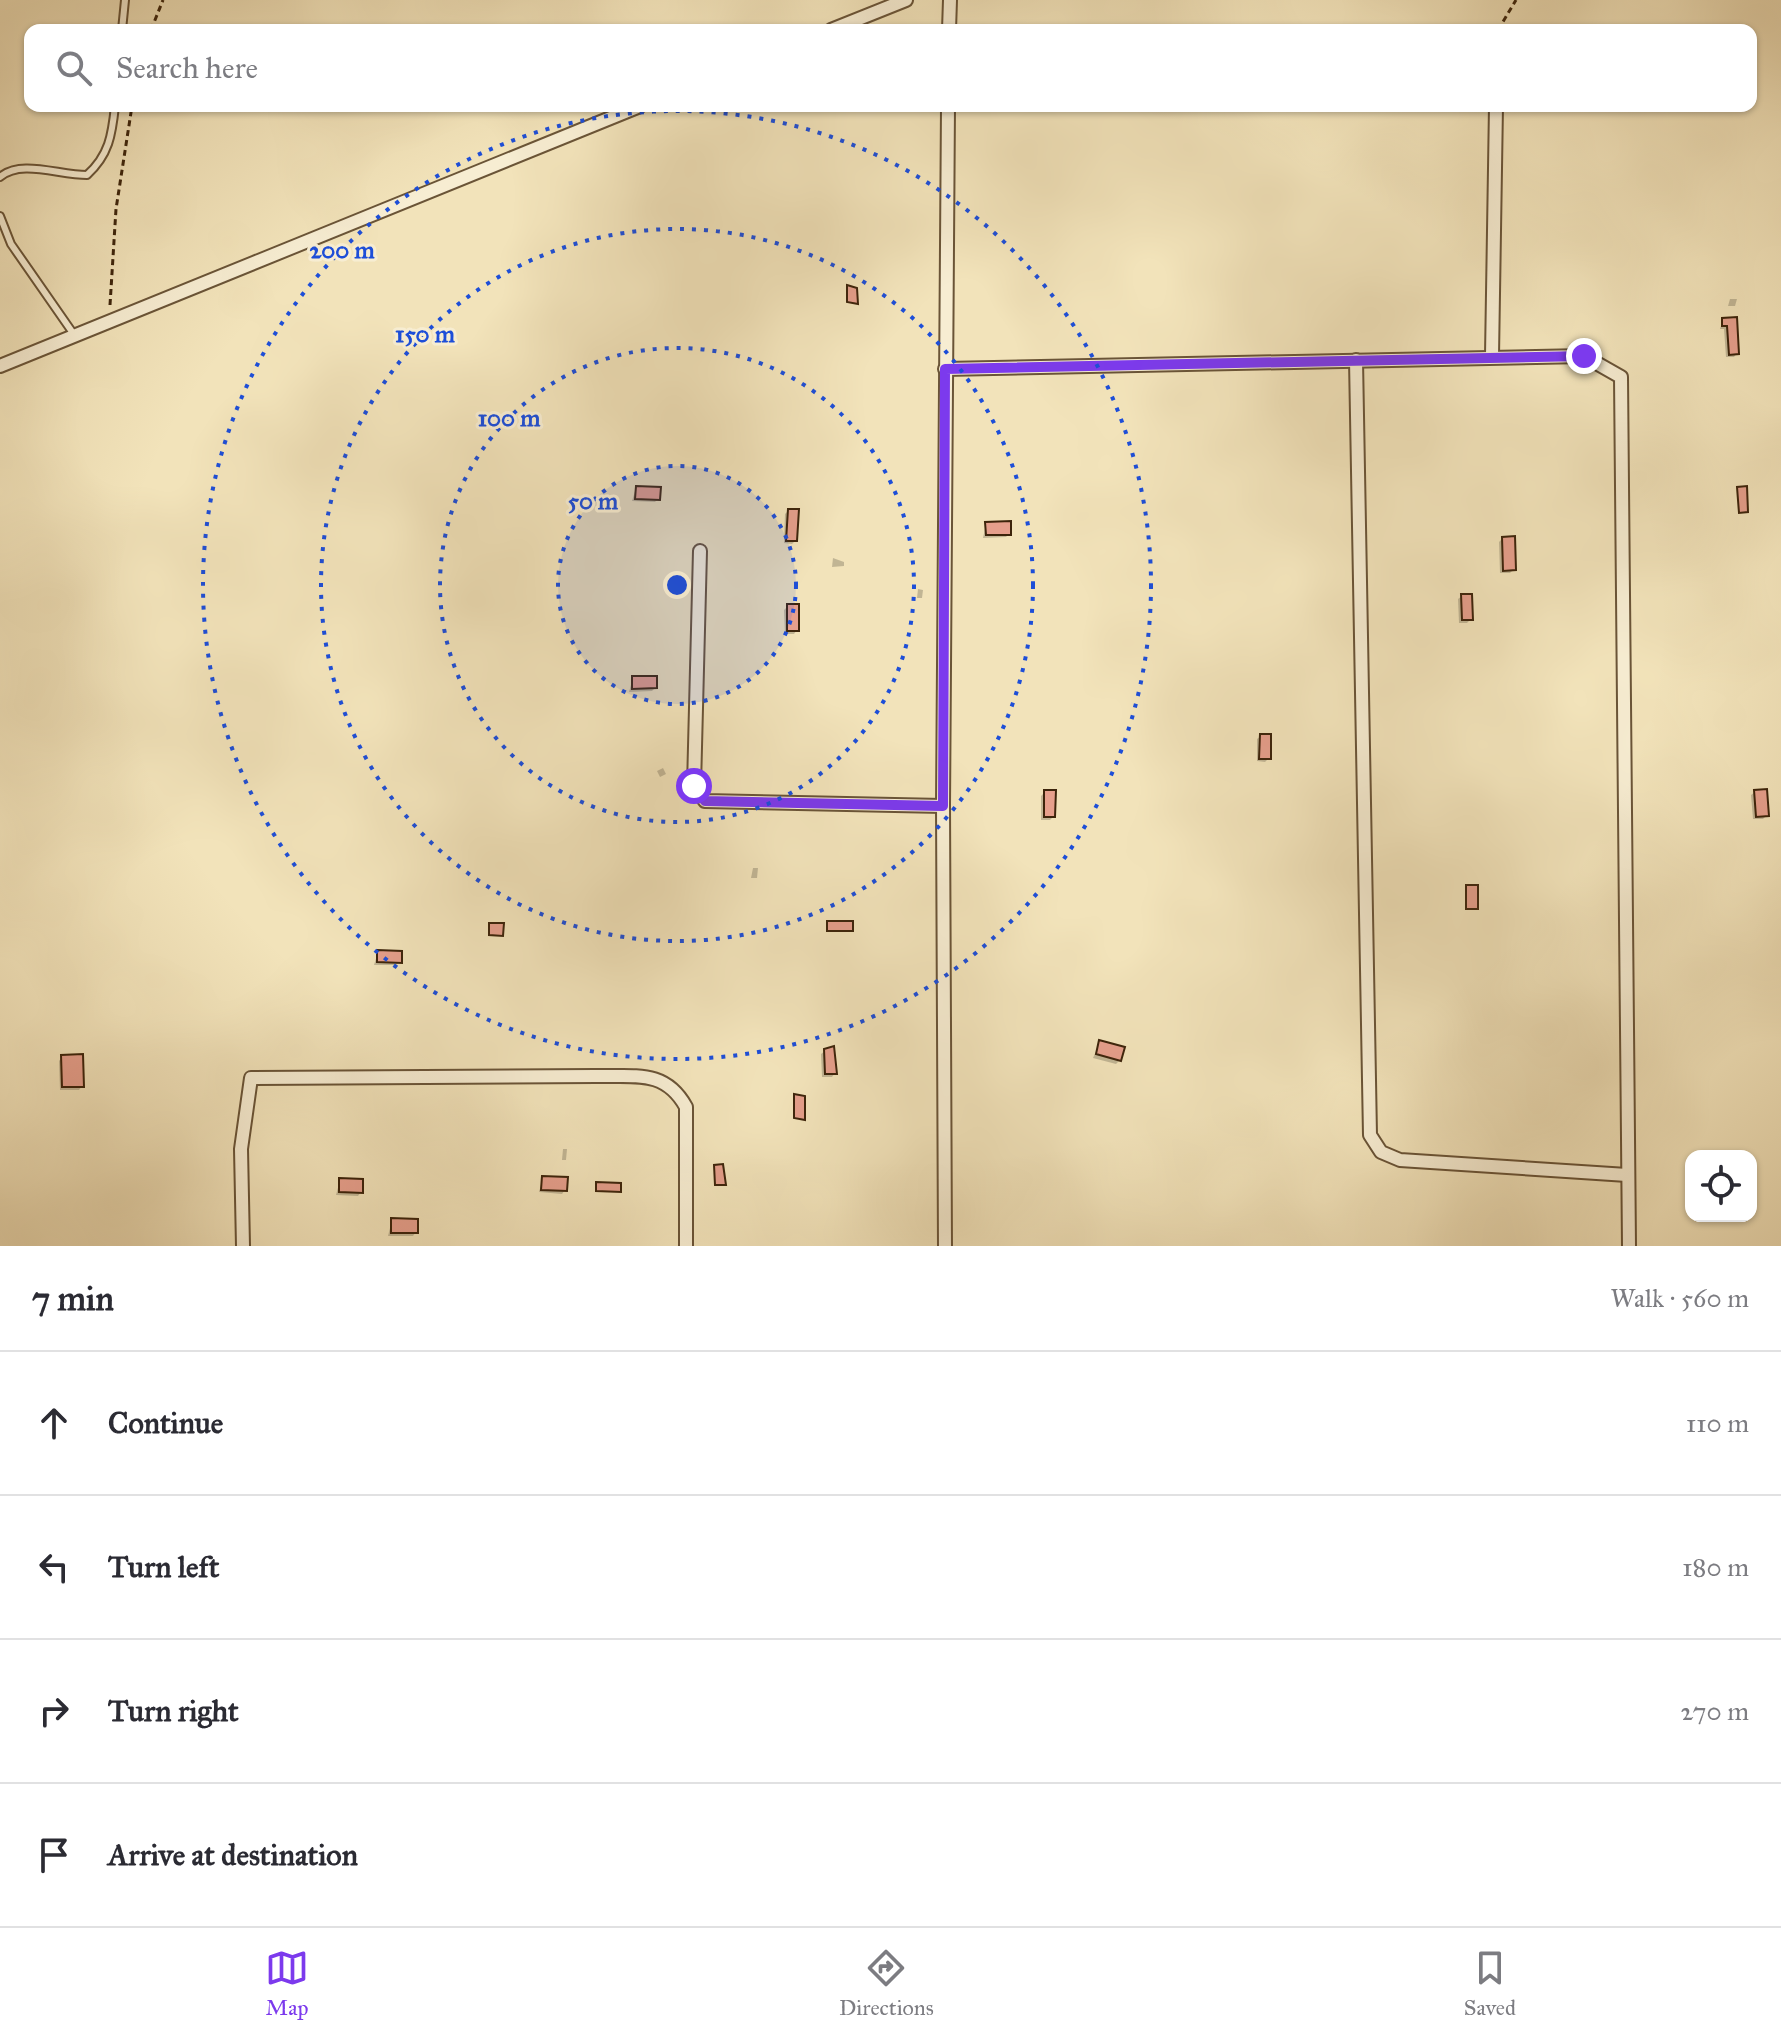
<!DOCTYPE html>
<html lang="en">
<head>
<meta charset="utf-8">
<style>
  :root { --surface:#fff; --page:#f7f7f7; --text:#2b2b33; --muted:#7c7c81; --line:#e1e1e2; --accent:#7c3aed }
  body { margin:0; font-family:"IM FELL Great Primer",serif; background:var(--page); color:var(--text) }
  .controls { position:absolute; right:24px; bottom:24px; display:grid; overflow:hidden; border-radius:16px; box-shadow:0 2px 6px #0004 }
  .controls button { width:72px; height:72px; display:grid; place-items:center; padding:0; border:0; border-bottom:2px solid var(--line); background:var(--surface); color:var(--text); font:40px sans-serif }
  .stop { position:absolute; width:24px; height:24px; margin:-18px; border:6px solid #7c3aed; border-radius:50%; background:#fff }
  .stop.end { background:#7c3aed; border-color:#fff; box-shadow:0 2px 8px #0008 }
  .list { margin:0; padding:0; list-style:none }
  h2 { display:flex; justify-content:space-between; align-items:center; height:104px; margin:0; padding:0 32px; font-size:34px }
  h2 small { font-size:26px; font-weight:400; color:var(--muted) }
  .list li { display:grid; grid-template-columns:52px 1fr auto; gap:24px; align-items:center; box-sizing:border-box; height:144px; padding:0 32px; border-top:2px solid var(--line) }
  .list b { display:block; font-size:30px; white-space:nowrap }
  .list em { font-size:26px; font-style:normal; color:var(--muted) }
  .icon { flex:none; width:44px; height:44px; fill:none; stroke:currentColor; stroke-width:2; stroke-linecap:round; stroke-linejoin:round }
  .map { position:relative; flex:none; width:1781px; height:1246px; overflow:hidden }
  .search { position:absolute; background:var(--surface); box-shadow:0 2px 6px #0004; left:24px; right:24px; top:24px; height:88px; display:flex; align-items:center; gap:20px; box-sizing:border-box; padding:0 28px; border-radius:16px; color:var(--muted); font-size:30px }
  .sheet { height:680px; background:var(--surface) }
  nav { display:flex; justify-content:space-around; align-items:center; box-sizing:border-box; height:112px; border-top:2px solid var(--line); background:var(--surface); font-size:22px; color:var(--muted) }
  nav a { display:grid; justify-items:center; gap:4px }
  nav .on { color:var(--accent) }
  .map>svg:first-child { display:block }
  .shadow { fill:#0003 }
  .building { fill:#e69f8c; stroke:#3d240b; stroke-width:2 }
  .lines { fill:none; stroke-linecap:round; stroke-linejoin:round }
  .lane-casing { stroke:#6a5437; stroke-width:10 }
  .street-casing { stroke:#6a5437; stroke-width:16 }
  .path { stroke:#3d240b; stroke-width:3; stroke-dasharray:6 4; stroke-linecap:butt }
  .lane { stroke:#f7edd2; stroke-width:6 }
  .street { stroke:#f7edd2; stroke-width:12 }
  .route { stroke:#7c3aed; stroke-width:10 }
  .ring { fill:none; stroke:#1d4ed8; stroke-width:4; stroke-dasharray:4 8 }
  .centre { fill:#1d4ed8; stroke:#f7edd2; stroke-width:4 }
  .ring-label { font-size:24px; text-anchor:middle; font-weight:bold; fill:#1d4ed8; stroke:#f7edd2; stroke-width:6; stroke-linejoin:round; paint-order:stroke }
</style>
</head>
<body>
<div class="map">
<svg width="1781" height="1246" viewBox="0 0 1781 1246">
  <rect width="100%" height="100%" fill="#f2e3ba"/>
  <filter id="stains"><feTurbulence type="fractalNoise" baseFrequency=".0025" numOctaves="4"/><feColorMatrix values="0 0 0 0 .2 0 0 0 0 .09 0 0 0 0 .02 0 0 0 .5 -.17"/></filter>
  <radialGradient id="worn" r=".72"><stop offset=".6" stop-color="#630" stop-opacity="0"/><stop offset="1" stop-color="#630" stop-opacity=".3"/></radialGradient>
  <!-- shadow -->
  <g class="shadow">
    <polygon points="1313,106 1327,106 1327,109 1313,112"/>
    <polygon points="1737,299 1735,306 1728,306 1730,299"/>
    <polygon points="1723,320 1735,320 1737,353 1734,357 1726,357 1724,329 1720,329"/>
    <polygon points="636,488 658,499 655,502 632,501"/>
    <polygon points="788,511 796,540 792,544 784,543 785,514"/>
    <polygon points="986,524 1009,534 1006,537 983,538"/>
    <polygon points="1503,538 1514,569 1510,573 1500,573 1499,542"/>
    <polygon points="833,558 844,562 844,566 832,567"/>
    <polygon points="918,589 923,590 922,598 917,598"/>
    <polygon points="1462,596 1471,619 1467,623 1459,623 1458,599"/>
    <polygon points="788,606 797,630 794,634 785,634 784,610"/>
    <polygon points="633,678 655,688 652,691 629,692"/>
    <polygon points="1261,736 1269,758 1265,762 1257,761 1257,739"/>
    <polygon points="663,768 666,774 660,777 657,771"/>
    <polygon points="1045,792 1053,817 1050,820 1041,820 1041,796"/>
    <polygon points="1755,792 1767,815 1763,819 1753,819 1751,795"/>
    <polygon points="753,868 758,868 757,878 751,878"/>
    <polygon points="378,952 400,962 396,965 374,965"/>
    <polygon points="1100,1043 1120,1060 1116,1064 1093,1058"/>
    <polygon points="825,1051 835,1073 832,1077 822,1077 821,1054"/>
    <polygon points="62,1057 82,1086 79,1090 60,1090 59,1061"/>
    <polygon points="563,1149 567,1149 566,1160 562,1160"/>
    <polygon points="543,1178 565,1190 562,1194 539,1192"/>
    <polygon points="340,1180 361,1192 358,1196 336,1195"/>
    <polygon points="392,1220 416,1232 413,1236 388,1236"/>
  </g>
  <!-- building -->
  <g class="building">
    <polygon points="847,285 857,288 858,304 847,302"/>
    <polygon points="1737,317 1739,354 1729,355 1727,326 1722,326 1722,318"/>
    <polygon points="636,486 661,487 660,500 635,499"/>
    <polygon points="1747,486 1748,512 1739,513 1737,487"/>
    <polygon points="788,509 799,509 797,541 786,541"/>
    <polygon points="1011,521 1011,535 986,535 985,522"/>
    <polygon points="1515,536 1516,570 1503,571 1502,537"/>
    <polygon points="1461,594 1472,594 1473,620 1462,620"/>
    <rect x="787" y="604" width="12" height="27"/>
    <polygon points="632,676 657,676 657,688 632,689"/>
    <polygon points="1260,734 1271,734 1271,759 1259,759"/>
    <polygon points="1767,789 1769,816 1756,817 1754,790"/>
    <polygon points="1044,790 1056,790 1055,817 1044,817"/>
    <rect x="1466" y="885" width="12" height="24"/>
    <rect x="827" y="921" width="26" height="10"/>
    <polygon points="489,923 504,923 503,936 489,935"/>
    <polygon points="377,950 402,951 402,963 377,962"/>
    <polygon points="1099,1040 1125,1047 1121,1061 1096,1054"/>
    <polygon points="834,1046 837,1074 825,1074 824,1049"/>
    <polygon points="83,1054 84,1087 62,1087 61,1055"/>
    <polygon points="794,1094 805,1096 805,1120 794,1118"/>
    <polygon points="723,1164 726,1185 715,1185 714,1165"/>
    <polygon points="542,1176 568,1177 567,1191 541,1190"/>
    <polygon points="339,1178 363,1179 363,1193 339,1192"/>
    <polygon points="596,1182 621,1183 621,1192 596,1191"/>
    <polygon points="391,1218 418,1219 418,1233 391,1233"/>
  </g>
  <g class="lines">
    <!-- lane casing -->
    <g class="lane-casing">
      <g id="lane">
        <polyline points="122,30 125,0"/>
        <path d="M0,177C21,159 58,175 87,175C109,155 112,135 115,106"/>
        <polyline points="0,216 11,244 75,336"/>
      </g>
    </g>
    <!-- street casing -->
    <g class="street-casing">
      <g id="street">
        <polyline points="831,30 906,0"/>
        <polyline points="949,30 950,0"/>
        <polyline points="1492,356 1496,106"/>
        <polyline points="1356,360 1370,1135 1381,1152 1400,1160 1627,1175"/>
        <polyline points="0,366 640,106"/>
        <polyline points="945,369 1584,356 1621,377 1629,1246"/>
        <polyline points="700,551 694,786 705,801 943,806"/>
        <path d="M243,1246L241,1149L251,1078L596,1076C635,1077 665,1069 686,1107V1246"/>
        <polyline points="945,1246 943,806 948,106"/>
      </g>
    </g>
    <!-- path -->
    <g class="path">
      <polyline points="151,30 163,0"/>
      <polyline points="1498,30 1516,0"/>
      <polyline points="110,305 116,209 132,106"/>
    </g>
    <!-- lane -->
    <use href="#lane" class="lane"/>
    <!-- street -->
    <use href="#street" class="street"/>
  </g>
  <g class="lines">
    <!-- route -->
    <polyline class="route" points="694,786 705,801 943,806 945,369 1584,356"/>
  </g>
  <!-- distance rings -->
  <circle cx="677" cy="585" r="119" fill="#1d4ed8" fill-opacity=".12"/>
  <g class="ring">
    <circle cx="677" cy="585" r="119"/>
    <circle cx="677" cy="585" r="237"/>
    <circle cx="677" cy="585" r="356"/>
    <circle cx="677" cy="585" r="474"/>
  </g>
  <circle cx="677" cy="585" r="12" class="centre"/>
  <g class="ring-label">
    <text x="342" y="258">200 m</text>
    <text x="425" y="342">150 m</text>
    <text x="509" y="426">100 m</text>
    <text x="593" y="509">50 m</text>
  </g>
  <rect width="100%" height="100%" filter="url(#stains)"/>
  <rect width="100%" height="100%" fill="url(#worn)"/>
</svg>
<div class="controls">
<button><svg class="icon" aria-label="locate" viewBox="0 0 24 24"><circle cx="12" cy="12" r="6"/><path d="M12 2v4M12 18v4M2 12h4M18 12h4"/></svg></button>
</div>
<div class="stop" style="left:694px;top:786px"></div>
<div class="stop end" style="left:1584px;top:356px"></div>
<div class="search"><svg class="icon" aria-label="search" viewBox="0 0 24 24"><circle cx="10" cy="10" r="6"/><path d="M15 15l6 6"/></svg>Search here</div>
</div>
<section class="sheet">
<h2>7 min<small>Walk · 560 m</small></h2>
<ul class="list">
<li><svg class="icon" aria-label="ahead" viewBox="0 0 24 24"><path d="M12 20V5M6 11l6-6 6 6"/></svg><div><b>Continue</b></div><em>110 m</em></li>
<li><svg class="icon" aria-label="left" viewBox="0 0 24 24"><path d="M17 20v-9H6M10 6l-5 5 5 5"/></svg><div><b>Turn left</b></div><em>180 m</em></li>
<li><svg class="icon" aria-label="right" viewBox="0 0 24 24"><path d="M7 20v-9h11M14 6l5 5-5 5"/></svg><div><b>Turn right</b></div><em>270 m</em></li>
<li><svg class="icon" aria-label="arrive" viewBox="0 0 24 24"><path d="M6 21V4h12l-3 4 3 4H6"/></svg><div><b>Arrive at destination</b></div></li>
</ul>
</section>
<nav>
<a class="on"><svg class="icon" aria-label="map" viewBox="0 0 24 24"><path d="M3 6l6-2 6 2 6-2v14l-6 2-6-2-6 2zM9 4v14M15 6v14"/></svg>Map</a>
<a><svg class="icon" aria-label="directions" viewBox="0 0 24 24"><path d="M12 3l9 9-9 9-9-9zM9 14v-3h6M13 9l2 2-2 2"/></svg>Directions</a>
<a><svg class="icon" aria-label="saved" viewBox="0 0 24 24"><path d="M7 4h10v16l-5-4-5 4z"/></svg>Saved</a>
</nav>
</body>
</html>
